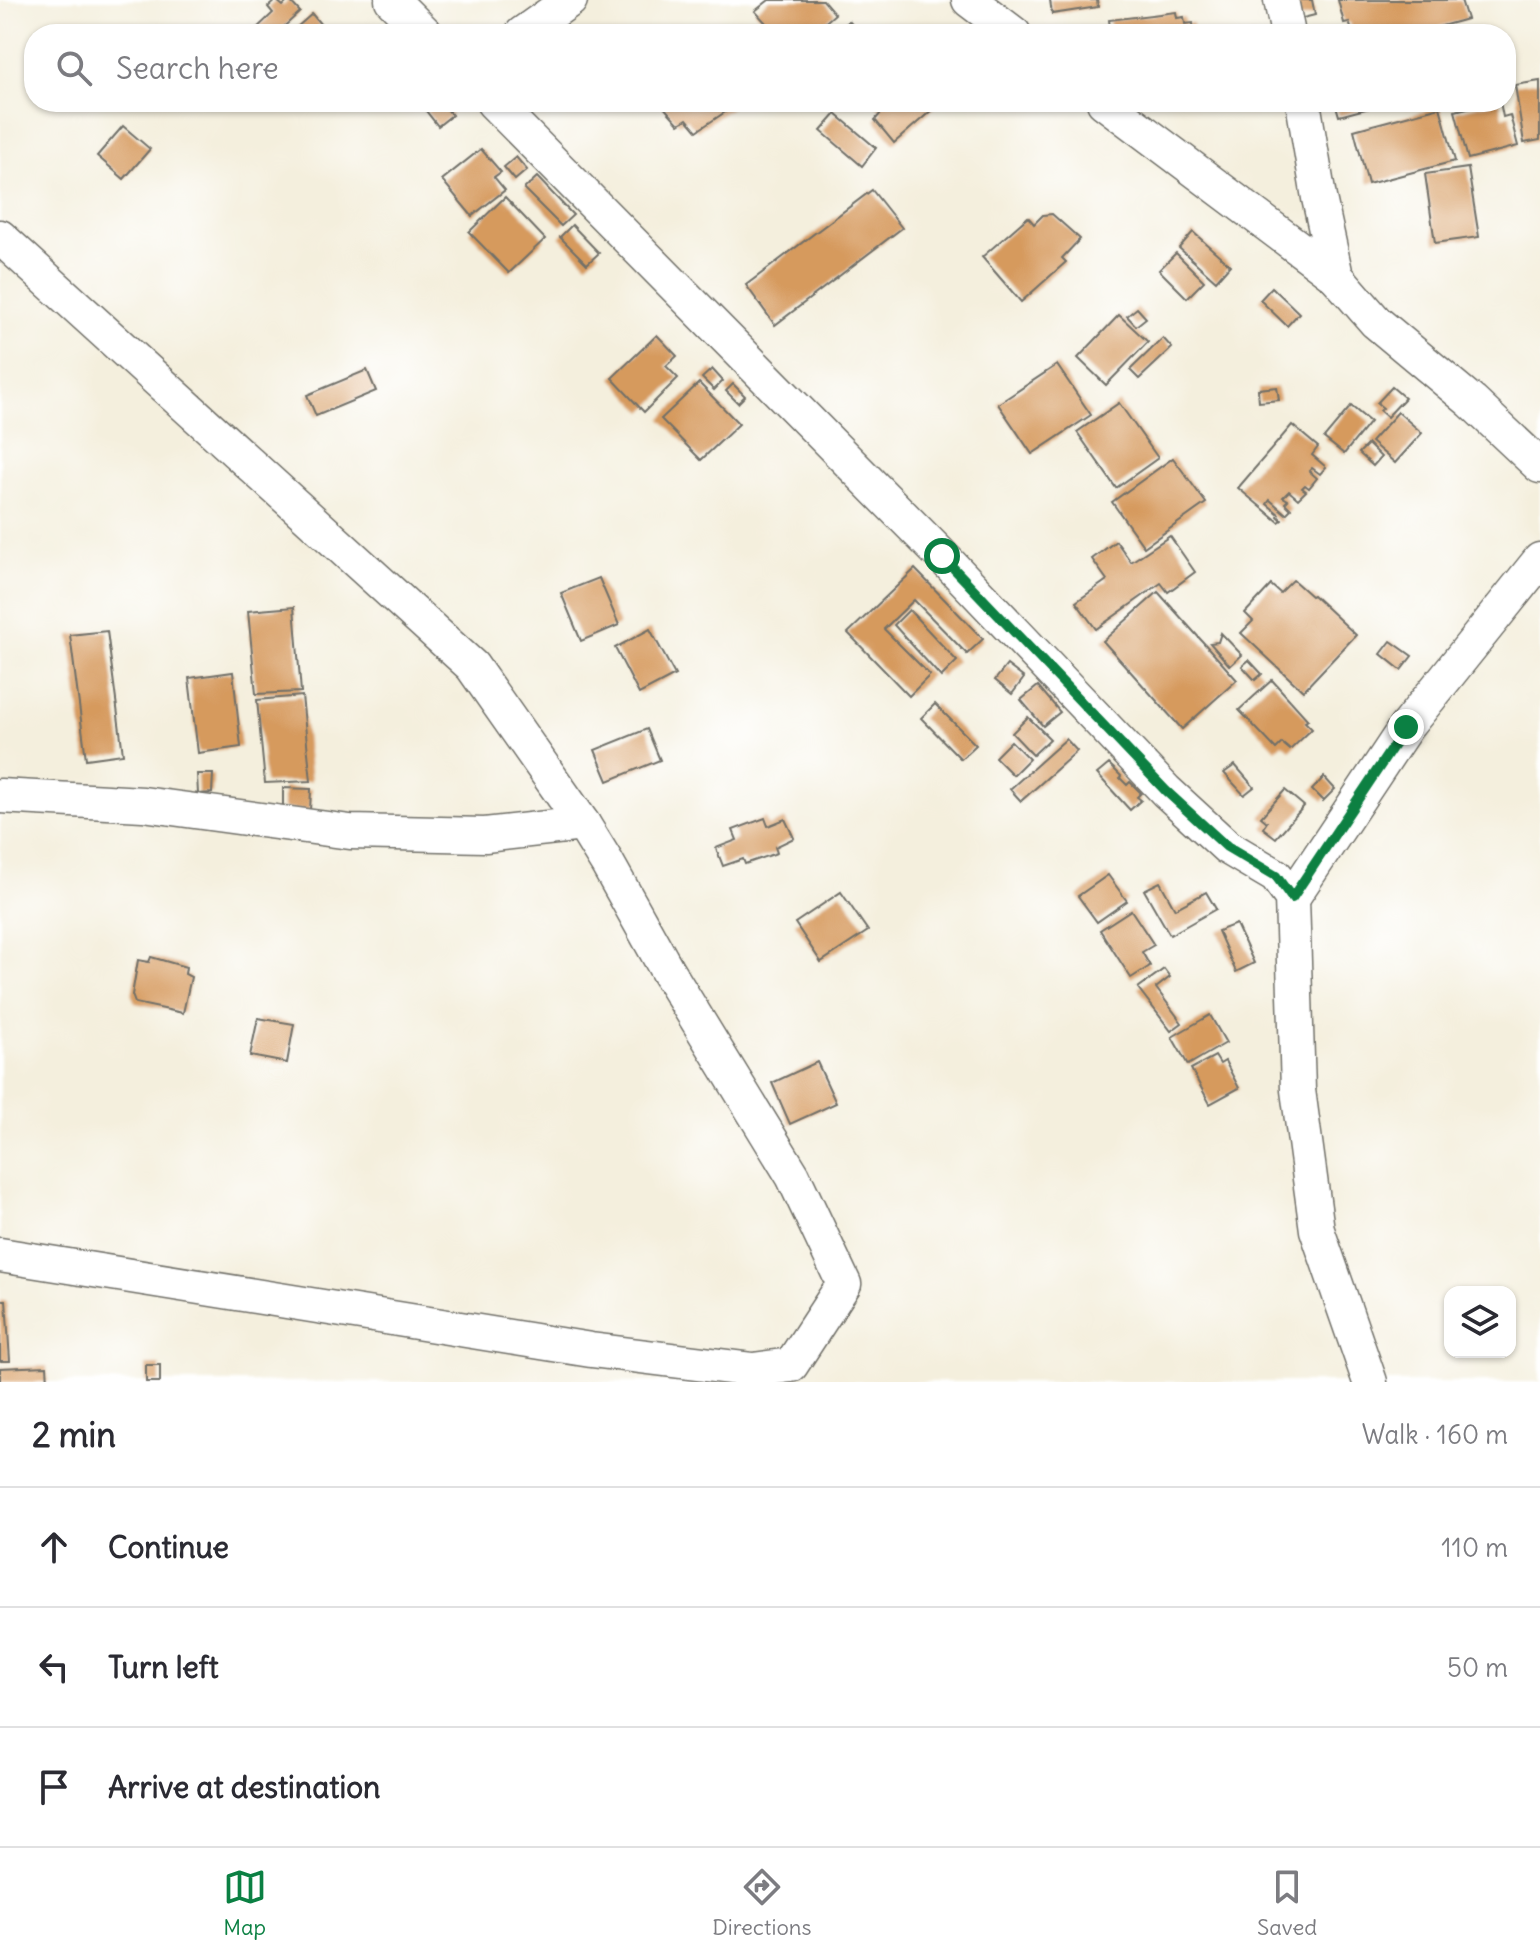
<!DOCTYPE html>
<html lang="en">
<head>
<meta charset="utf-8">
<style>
  :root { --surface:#fff; --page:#f7f7f7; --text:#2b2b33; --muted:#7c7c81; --line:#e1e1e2; --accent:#0b8043 }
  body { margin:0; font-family:Delius,sans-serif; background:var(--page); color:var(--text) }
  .controls { position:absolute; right:24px; bottom:24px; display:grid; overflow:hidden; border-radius:16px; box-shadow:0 2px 6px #0004 }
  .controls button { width:72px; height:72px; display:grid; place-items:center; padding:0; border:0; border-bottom:2px solid var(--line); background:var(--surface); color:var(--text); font:40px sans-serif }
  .stop { position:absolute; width:24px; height:24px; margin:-18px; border:6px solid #0b8043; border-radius:50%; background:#fff }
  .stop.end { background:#0b8043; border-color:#fff; box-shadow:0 2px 8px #0008 }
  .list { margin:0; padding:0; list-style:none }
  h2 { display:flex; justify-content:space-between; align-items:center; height:104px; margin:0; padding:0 32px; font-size:34px }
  h2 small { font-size:26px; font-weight:400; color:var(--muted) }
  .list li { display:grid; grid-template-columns:52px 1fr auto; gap:24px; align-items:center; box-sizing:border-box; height:120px; padding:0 32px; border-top:2px solid var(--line) }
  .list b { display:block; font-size:30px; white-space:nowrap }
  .list em { font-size:26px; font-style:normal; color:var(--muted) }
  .icon { flex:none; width:44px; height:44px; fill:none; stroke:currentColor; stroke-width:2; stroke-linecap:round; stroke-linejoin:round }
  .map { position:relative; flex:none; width:1540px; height:1382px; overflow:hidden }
  .search { position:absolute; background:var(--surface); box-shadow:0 2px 6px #0004; left:24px; right:24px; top:24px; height:88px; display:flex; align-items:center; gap:20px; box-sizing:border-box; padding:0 28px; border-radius:32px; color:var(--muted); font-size:30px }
  .sheet { height:464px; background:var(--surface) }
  nav { display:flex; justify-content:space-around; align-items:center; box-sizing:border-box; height:112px; border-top:2px solid var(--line); background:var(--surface); font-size:22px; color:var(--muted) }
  nav a { display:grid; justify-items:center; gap:4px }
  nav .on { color:var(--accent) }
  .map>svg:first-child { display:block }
  .building { fill:#d69a5d }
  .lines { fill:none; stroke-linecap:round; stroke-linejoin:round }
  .minor-casing { stroke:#717069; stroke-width:37 }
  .minor { stroke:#fff; stroke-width:34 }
  .route { stroke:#0b8043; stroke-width:10 }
</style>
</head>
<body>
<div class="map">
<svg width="1540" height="1382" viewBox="0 0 1540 1382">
  <rect width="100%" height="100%" fill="#fff"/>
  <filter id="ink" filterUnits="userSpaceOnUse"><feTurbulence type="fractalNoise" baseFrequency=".0125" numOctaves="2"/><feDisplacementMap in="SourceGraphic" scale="16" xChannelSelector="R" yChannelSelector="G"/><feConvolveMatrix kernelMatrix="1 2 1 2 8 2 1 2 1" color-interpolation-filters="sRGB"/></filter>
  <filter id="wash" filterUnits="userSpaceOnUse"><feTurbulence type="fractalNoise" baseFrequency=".006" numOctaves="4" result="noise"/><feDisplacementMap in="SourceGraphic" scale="32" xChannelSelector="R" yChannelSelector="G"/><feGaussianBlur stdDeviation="1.8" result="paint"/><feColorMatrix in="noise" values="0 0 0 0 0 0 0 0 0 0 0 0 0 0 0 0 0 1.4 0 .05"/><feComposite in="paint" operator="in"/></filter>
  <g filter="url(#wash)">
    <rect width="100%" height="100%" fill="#f4efdd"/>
    <g id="blocks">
      <!-- building -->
      <g class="building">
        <polygon points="276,0 283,6 289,0 300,12 276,34 259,34 255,30 273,13 268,7"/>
        <polygon points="769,0 823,0 835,14 812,34 776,34 755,11"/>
        <polygon points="1050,0 1097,0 1098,7 1052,14"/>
        <polygon points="1295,0 1312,0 1315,15 1299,19"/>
        <polygon points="1338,0 1461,0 1467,19 1413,34 1353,34 1349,22 1344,23"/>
        <polygon points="1176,12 1177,18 1184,17 1185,24 1193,23 1194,34 1111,34 1109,20"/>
        <polygon points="312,14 321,25 313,32 314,34 289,34"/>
        <polygon points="849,21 860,34 833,34"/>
        <polygon points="1540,81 1540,140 1524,143 1515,85"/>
        <polygon points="419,102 441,102 452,115 438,126"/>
        <polygon points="663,102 740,102 697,131 687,119 679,124 661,104"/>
        <polygon points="874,102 941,102 894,143 875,120 882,112"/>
        <polygon points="1335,102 1376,102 1377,106 1339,116"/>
        <polygon points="1493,102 1500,102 1503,117 1510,115 1518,146 1468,159 1455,111"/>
        <polygon points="1440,107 1455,161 1368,184 1354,130"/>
        <polygon points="836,114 876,148 862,166 821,131"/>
        <polygon points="123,126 150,149 124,179 97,156"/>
        <polygon points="481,149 501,172 494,177 505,190 472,216 442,180"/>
        <polygon points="516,157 527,170 515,180 504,167"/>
        <polygon points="1468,168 1479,237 1435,243 1425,174"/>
        <polygon points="537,177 573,215 561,226 524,189"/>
        <polygon points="872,190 902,228 775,325 746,285"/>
        <polygon points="505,197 545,239 509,273 469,232"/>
        <polygon points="1052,214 1080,239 1062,258 1066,262 1021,302 982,257 1028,217 1034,224 1043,215"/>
        <polygon points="572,225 599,253 587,264 560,237"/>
        <polygon points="1193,232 1230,265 1216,281 1179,248"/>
        <polygon points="1176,253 1204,281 1187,298 1159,270"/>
        <polygon points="1272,287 1299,313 1287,326 1260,300"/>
        <polygon points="1137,308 1146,318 1136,326 1127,316"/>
        <polygon points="1119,315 1148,342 1106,385 1078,358"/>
        <polygon points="657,335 677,356 666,366 678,378 644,412 612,378"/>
        <polygon points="1163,338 1172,348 1139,379 1130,370"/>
        <polygon points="1057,365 1091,415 1032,454 998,404"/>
        <polygon points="712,369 723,381 714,390 702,378"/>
        <polygon points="367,370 376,391 316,416 307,395"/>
        <polygon points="699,383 739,424 701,460 661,419"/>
        <polygon points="733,384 745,396 738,403 726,391"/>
        <polygon points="1277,387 1279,400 1259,402 1258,389"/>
        <polygon points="1392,387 1405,398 1387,417 1380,411 1383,408 1377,403"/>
        <polygon points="1119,403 1158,458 1116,488 1077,432"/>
        <polygon points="1351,406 1370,422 1344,454 1324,438"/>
        <polygon points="1398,412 1422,433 1395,463 1371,442"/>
        <polygon points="1292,425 1318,447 1312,455 1326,467 1320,474 1312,468 1309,471 1317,478 1309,488 1305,485 1302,488 1306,491 1298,499 1289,491 1283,497 1288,500 1285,503 1291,509 1286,514 1270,500 1267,504 1279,514 1278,516 1282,520 1279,522 1238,488"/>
        <polygon points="1368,444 1381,457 1373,466 1359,453"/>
        <polygon points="1173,458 1206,503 1144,547 1112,502"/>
        <polygon points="1170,536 1195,572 1168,592 1161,583 1096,629 1076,602 1107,580 1092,559 1116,541 1131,562"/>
        <polygon points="915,569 983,639 967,654 914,600 884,629 930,675 909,696 848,633"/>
        <polygon points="599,578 619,625 581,641 561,593"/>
        <polygon points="1293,580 1311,596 1313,595 1356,635 1303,691 1241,633 1253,621 1245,613 1271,585 1280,593"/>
        <polygon points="1158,592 1237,680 1182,729 1103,641"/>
        <polygon points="294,607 301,692 256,694 248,611"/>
        <polygon points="909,610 957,661 941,677 894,625"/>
        <polygon points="650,629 675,675 639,694 615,648"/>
        <polygon points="107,631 123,754 86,759 70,635"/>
        <polygon points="1221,633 1242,655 1230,666 1210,643 1218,642"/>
        <polygon points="1391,641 1412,656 1401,670 1381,654"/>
        <polygon points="1249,660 1262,674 1255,680 1242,666"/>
        <polygon points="1007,665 1024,678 1012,694 995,680"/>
        <polygon points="233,672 241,747 198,753 189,678"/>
        <polygon points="1272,680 1308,720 1305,722 1312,729 1290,750 1282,743 1276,749 1239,710"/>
        <polygon points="1038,686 1060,712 1043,726 1021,700"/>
        <polygon points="302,696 311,781 265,783 257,700"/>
        <polygon points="935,704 976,745 961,759 921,718"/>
        <polygon points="1028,717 1050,739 1033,755 1012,733"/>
        <polygon points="647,729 660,760 608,781 595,750"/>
        <polygon points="1066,739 1077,751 1021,801 1010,789"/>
        <polygon points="1011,741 1029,759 1013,775 995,757"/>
        <polygon points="1109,764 1121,776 1120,778 1127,785 1130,782 1141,793 1137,797 1141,800 1130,810 1097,774"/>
        <polygon points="1235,765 1254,787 1244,795 1224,773"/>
        <polygon points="197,774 213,774 212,793 198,794"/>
        <polygon points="1324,777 1335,789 1323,801 1312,790"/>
        <polygon points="283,788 311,789 310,811 283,809"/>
        <polygon points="1285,790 1304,806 1276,838 1263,828 1267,822 1261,817"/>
        <polygon points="765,818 768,826 785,819 794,838 775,847 777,853 745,864 743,859 723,866 716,848 737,840 733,830"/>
        <polygon points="1108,875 1127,901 1097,922 1078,896"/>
        <polygon points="1160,882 1175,909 1206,892 1216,909 1170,935 1144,890"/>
        <polygon points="841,892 868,931 821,962 795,923"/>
        <polygon points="1131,910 1154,945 1142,952 1150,966 1131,978 1100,930"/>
        <polygon points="1236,924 1254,963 1236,972 1218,931"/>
        <polygon points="151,957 186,967 185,974 191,977 183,1013 135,1003 132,995 138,960 149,962"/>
        <polygon points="1164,969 1170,977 1156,988 1182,1023 1171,1031 1138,988"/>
        <polygon points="1210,1015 1226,1043 1188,1065 1172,1037"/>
        <polygon points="258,1018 294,1024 287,1063 250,1056"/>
        <polygon points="1215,1056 1220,1064 1225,1061 1239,1088 1210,1104 1191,1069"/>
        <polygon points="817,1062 836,1103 790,1124 772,1083"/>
        <polygon points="0,1300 6,1300 10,1361 0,1361"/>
        <rect x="146" y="1365" width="14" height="17"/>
        <polygon points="47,1366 48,1382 0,1382 0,1368"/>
      </g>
    </g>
  </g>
  <g filter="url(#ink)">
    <use href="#blocks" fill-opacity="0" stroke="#717069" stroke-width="2"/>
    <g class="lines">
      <!-- minor casing -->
      <g class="minor-casing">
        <g id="minor">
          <polyline points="392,0 426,34"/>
          <polyline points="969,0 1014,34"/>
          <polyline points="1281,0 1288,34"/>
          <polyline points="522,34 570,0"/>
          <polyline points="493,102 942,556 1166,791 1227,847 1276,876 1292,898 1298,1090 1317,1230 1370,1382"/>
          <polyline points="1104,102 1336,276"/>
          <polyline points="1303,102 1319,198 1336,276 1376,322 1472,402 1540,466"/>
          <polyline points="0,237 472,666 583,824"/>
          <polyline points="0,796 143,804 350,832 485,835 583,824 607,863 668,972 793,1176 844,1284 791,1365 753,1370 591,1350 0,1255"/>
          <polyline points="1292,898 1406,727 1540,560"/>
        </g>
      </g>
      <!-- minor -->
      <use href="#minor" class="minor"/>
    </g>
  </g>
  <g class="lines" filter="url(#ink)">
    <!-- route -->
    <polyline class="route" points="942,556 1166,791 1227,847 1276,876 1292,898 1406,727"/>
  </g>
</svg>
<div class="controls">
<button><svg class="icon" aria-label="layers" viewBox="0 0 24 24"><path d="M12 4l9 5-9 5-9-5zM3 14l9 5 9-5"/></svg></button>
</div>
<div class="stop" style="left:942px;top:556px"></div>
<div class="stop end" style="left:1406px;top:727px"></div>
<div class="search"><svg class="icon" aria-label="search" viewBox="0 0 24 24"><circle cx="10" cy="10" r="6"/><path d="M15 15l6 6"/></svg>Search here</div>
</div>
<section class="sheet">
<h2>2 min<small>Walk · 160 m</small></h2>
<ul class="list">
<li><svg class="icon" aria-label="ahead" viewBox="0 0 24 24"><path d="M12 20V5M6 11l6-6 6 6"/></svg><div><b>Continue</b></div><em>110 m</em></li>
<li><svg class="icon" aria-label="left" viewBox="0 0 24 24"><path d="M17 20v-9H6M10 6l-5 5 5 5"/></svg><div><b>Turn left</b></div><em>50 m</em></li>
<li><svg class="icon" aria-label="arrive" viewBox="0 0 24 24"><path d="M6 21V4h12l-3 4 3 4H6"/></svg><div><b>Arrive at destination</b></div></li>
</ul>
</section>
<nav>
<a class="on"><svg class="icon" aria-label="map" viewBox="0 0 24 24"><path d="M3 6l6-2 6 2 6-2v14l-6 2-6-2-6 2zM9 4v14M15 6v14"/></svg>Map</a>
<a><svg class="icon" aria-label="directions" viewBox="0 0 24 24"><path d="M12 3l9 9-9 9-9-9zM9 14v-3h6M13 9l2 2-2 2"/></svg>Directions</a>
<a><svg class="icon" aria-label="saved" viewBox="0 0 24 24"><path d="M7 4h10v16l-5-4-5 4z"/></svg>Saved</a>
</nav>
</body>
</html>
